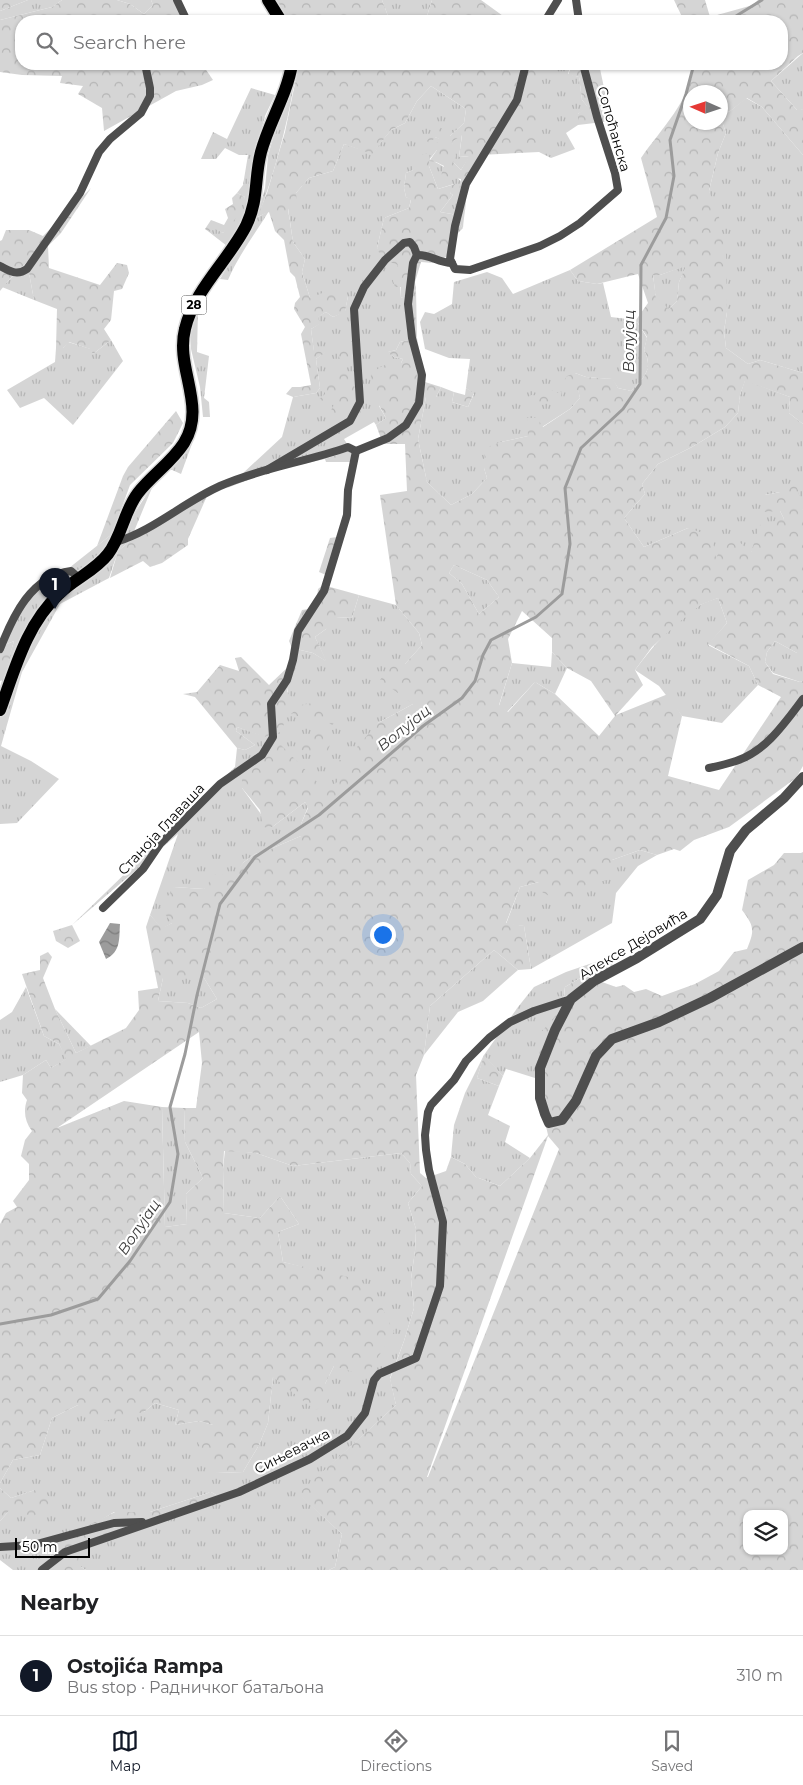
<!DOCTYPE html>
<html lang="en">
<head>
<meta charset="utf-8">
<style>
  :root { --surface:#fff; --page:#f6f6f6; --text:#202124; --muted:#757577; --line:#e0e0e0; --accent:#111827 }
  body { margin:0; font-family:Montserrat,sans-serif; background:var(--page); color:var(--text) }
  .controls { position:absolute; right:15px; bottom:15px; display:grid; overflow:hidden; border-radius:10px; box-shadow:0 1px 4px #0004 }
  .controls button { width:45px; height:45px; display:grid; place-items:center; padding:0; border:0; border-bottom:1px solid var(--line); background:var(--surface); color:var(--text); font:25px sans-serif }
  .compass { position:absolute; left:683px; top:85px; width:45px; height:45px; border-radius:50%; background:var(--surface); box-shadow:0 1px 4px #0004; rotate:273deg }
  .scale { position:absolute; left:15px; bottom:12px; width:75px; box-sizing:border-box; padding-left:5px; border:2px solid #000; border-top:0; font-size:14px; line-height:18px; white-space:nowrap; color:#000; -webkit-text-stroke:4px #fff; paint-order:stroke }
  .you { position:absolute; left:382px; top:934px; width:18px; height:18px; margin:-12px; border:4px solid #fff; border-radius:50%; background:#1a73e8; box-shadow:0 0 0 8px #1a73e833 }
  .badge { display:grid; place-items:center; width:32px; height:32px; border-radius:50%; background:var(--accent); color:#fff; font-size:16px; font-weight:700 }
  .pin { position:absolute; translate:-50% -41px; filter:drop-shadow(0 1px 2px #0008) }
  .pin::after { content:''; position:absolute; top:26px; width:18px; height:15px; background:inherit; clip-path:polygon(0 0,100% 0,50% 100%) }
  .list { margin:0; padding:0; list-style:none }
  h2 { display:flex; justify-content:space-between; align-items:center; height:65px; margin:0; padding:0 20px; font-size:21px }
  h2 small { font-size:16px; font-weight:400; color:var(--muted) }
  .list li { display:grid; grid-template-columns:32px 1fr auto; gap:15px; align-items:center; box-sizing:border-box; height:80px; padding:0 20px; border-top:1px solid var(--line) }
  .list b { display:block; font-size:19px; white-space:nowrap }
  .list p { margin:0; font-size:16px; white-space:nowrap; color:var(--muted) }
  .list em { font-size:16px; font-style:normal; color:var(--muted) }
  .icon { flex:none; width:28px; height:28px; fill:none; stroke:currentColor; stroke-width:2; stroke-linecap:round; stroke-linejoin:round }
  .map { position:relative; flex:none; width:803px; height:1570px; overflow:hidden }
  .search { position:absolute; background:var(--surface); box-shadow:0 1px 4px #0004; left:15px; right:15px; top:15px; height:55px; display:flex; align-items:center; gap:12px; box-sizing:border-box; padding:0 18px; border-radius:20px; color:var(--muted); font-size:19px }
  .sheet { height:145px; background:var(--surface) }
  nav { display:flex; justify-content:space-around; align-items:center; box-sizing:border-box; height:70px; border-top:1px solid var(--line); background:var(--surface); font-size:14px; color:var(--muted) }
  nav a { display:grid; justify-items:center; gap:2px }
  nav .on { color:var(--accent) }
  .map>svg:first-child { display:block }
  .grass { fill:url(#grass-tufts) }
  .forest { fill:url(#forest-crowns); fill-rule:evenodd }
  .water { fill:url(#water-waves) }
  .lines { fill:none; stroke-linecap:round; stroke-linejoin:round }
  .stream { stroke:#9c9c9c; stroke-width:3 }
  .primary-casing { stroke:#dbdbdb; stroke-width:15 }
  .minor { stroke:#4e4e4e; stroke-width:8 }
  .tertiary { stroke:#4e4e4e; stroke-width:10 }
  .primary { stroke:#000; stroke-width:12 }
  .labels { text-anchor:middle; stroke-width:4.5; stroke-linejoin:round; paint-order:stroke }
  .shield { fill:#fff; stroke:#4c4c4c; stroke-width:1 }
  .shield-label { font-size:12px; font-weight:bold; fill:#000 }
  .street-label { font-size:14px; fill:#000; stroke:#fff }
  .water-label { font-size:15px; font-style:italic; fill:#3d3d3d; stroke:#fff }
</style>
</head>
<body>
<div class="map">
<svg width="803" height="1570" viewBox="0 0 803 1570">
  <defs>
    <pattern id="grass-tufts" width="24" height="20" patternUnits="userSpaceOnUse" patternTransform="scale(1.25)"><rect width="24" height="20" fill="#d5d5d5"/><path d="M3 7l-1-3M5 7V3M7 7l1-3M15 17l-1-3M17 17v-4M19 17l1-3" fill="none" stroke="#b5b5b5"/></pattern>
    <pattern id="forest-crowns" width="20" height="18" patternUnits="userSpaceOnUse" patternTransform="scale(1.25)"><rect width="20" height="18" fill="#d5d5d5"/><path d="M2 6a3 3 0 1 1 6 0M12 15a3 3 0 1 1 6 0" fill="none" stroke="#b5b5b5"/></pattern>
    <pattern id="water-waves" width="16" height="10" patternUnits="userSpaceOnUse" patternTransform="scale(1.25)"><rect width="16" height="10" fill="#9c9c9c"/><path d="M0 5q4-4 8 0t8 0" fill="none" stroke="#7d7d7d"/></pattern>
  </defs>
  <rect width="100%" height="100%" fill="#fff"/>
  <!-- grass -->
  <g class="grass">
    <polygon points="28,0 62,0 52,7 0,20 0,11"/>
    <polygon points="117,0 151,0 153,5 144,14 130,4"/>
    <polygon points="382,0 432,0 427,16 412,21 384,21 388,16"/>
    <polygon points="803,53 803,109 798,111 771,81"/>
    <polygon points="539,64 571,64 568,74 579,77 582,100 588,107 578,114 578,125 566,133 575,149 551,158 539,152"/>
    <path d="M294,85C286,130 274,174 258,217L269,211C255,234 238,256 228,280L220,279L257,217L265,188L268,156L276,127Z"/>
    <path d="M431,86L466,109L464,123L449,137H435L440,139L437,150L429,160C437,162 443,166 450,171C473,188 465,202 463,228L452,214L440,212L453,195L450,193L454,184L438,189L429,166V154L413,170L406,173L404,188L406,197L411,199L409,208L384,218L377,248L399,265L401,298L416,290L417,338L400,342L396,350L388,352L394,357L403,359L379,406L386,418L376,425L374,422L344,439L351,450L325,459L272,471L227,488L282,437L293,397L316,393L320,388L316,359L325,352H314L311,329L319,324L317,317L326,312L333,317L345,311L348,296L310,298L302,272L305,259L293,242L288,208L296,193L309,178L333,171L344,144L372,153L391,130L405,123L417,101Z"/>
    <polygon points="251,88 275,95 265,116 258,143 251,199 242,222 227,246 209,232 215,228 223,233 245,197 237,193 243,185 248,155 239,155 225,148 216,159 201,159 213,132 227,139"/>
    <polygon points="746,98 762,107 803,155 803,373 760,360 748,364 726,348 724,331 727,312 709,191 718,153 726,133 721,118 721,108 729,112"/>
    <polygon points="462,134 459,157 470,156 461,170 453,162 452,142"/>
    <polygon points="27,262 34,300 2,287"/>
    <polygon points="687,265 679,282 677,301 668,310 656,299 653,275 660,275"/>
    <path d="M570,270L578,281L597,284L603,283L611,317L636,320L647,338L644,350C654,370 644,377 631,391L618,388L612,379L586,377L575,373L580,398L570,409L528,436L501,442L484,468L487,478L472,494L451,505L427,482L418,439L426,397H436L441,387L454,392L452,402L468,407L474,394L466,388L470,359L449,358L425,349L420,322L425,312L434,314L452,304L454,282L487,272L502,278L513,294Z"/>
    <polygon points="198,311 197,352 209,356 204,398 209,402 210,417 203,417 200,387 191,349 191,331"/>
    <polygon points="111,340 123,361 73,425 44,398 20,408 7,390 55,362 56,348 63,348 68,342 91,349 93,354"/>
    <polygon points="745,380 790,397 789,413 803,424 803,510 780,492 765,495 780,511 784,519 751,552 716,559 688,528 644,547 624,518 645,494 642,484 658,464 692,447 725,427 738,413 740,395"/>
    <polygon points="193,441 181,474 170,469"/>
    <polygon points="154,483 130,541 118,551 109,578 60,604 22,672 1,746 31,761 59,779 17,823 0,824 0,687 14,641 0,647 0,642 35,584 69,568 112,534 118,550 134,514"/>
    <polygon points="454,565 487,580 499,597 479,614 462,584 449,573"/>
    <path d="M359,595L396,605L419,633L422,645L405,664L413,704L378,723L363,771L344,776L327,793L242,788L271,828L305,802L308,807L301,824V836L268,850L255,854L244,862L233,877L204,889L174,887L172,923L162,929L150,915L178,834L72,925L235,767L237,748L245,750L255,745L236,731L237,727L264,736C270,730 278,723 282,715C289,704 289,663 292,648L313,653L326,661L315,637L326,629L336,617L352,618Z"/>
    <path d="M718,598L727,623L708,645L749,666L758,685L722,723L682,716L659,686L635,670C653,646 674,621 700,605C705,602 712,600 718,598Z"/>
    <polygon points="775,641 797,653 803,653 803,681 800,682 773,673 765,662 767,652"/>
    <polygon points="552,652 567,668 555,694 535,682 507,712 499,706 512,663 551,667"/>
    <polygon points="640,850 657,855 638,866 616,893 612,923 531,969 524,926 506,924 520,887 539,882 586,884 612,860"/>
    <polygon points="494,950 518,970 483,1001 458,1012 424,1055 430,1006"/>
    <polygon points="607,958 615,964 597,968 565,987 562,1008 535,1078 506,1069 503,1076 484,1056 477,1078 499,1086 488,1115 510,1126 505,1142 530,1158 500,1186 476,1177 465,1164 451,1157 454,1125 465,1093 484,1055 518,1007 534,987 566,972"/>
    <polygon points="163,978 204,978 217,999 201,1008 188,1003 158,1001"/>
    <polygon points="26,987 44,1036 59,1044 67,1059 51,1068 46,1060 23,1075 0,1082 0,1020 12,1012"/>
    <polygon points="55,1009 91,1046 76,1053"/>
    <polygon points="162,1107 184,1108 185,1142 203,1178 186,1194 187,1224 165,1227"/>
    <polygon points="225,1150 256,1153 293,1166 401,1153 410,1163 411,1174 422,1186 408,1203 416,1229 415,1251 411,1279 414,1308 404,1341 390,1378 396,1405 299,1494 342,1534 335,1567 329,1570 86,1570 81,1567 75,1552 218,1496 211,1492 150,1512 114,1512 52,1550 49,1561 38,1570 13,1570 0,1560 0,1521 9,1511 35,1490 11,1498 0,1488 0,1483 13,1460 40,1455 52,1418 78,1405 144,1412 155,1403 179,1410 175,1425 199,1421 213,1425 217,1473 243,1472 259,1445 268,1423 273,1377 325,1384 334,1366 314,1270 283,1262 278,1232 299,1224 280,1196 260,1218 224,1213 223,1169"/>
  </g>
  <!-- forest -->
  <g class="forest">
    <polygon points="0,0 28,0 0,11"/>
    <polygon points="62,0 117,0 130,4 144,14 153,5 151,0 176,0 185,21 21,21 21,64 202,64 213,80 202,85 176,91 104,131 102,108 78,94 83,86 60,83 62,76 22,75 0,72 0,20 52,7"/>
    <polygon points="272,0 382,0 388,16 384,21 288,21"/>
    <polygon points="432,0 481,0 510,21 412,21 427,16"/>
    <path d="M674,0H705L710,17L753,5L758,0H803V53L798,56L771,81L797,110L803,109V155L762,107L747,98L729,112L721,108L720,92H690V122H720L721,118L726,133L718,153L709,191L719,217L726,255L727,312L724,331L726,348L748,364L760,360L803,373V424L789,413L790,397L745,381L740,395L738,413L725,427L692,447L658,464L642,484L645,494L624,518L644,547L688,528L712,536L716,558L722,546L737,540L751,552L760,525L784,519L780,511L763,512L765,495L780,492L795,479L803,510V653H797L775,641L767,652L765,662L773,674L800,682L803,681V766L796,778L729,827L694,840L680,851L674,849L657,855L640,850L612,860L609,880L586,884L580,898L560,902L542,892L539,882L520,887L506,923L524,926L531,969L518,970L494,950L430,1006L424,1055L416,1075L420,1173L426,1178L446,1171L451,1157L465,1164L476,1177L500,1186L530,1158L548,1135L535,1078L538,1036L562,1008L602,982L616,987L624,985L634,992L646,989L662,996L695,984L719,971L734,952L747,949C755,930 754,926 742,910L748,880L774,865L784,853H801L803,852V1570H329L335,1567L342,1534L298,1494L396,1405L390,1379L404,1341L414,1308L411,1279L415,1251L416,1229L408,1203L422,1186L411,1174L410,1163L401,1153L293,1166L256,1153L224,1151L223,1169L224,1213L260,1218L280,1196L299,1224L278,1232L283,1262L357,1279L374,1291L394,1332L366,1376L334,1366L325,1384L330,1404L315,1410L273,1377L268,1423L259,1445L243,1472L217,1473L198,1443L213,1425L199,1421L175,1425L179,1410L155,1403L144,1412L99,1422L78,1405L52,1418L40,1455L13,1460L0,1483V1224L6,1213L17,1207L13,1201L29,1180V1164L21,1156L25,1140L32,1131C25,1122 23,1111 27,1100L22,1093L23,1075L46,1060L51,1068L66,1059L59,1044L44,1036L22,974L40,970V956L48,952L52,957L43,978L55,1009L76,1053L126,1028L139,1010L138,991L158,988L146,927L150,915L162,928L172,923L160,908L174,887L204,889L215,874L232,876L244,862L255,854L268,850L301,836V824L308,808L305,802L271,828L263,827L260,810L242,788V771L273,744H280L327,792L343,776L336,770L338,759L353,766L360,759L357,747L378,723L413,704L380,680L391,665L405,664L422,645L419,633L396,605L380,495L407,491L405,444H383L376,425L386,418L370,389L371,374C380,367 389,361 401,363L403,359L394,357L387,352L396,350L400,342L417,338L425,382L441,387L436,397H426L418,439L427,482L451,505L472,494L487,478L484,468L485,448L501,442L528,436L527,418H537L543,427L570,409L580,398L578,390L569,392L563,382L567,376L575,373L586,377L613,379L618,388L631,391C644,377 654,370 644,350L647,337L636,320L648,303L638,274L597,284L578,281L570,270L657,217L641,158C661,129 691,100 694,64H782V21H684ZM686,266L679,282L677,301L669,309L656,298L653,275H660ZM454,565L487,580L499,597L479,614L462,584L449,573ZM718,598L727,623L708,644L749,666L758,685L781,697L719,790L668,776L682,716L668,694L616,715L643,685L635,670L652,647L678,623L700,605ZM522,611L552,638V652L567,668L591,681L615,716L599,736L555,694L535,682L508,712L499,705L512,663L508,639ZM163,978H204L217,999L201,1008L188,1003L158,1001ZM199,1032L202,1063L196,1108H184L185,1142L203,1178L186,1194L187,1224L165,1227L162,1107L124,1101L57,1128ZM548,1136L559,1149L428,1477H427ZM747,1514H784V1551H747Z"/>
    <path d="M299,64H539V152L479,155L466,192L459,191L461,179L441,176L444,166L436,162L429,161V166L438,189L455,184L454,188L450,193L453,195L440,212L452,214L463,228L457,234L448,256L433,263L421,262L415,282L416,290L401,298V287H395L391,275L398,265L382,259L377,248L384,218L409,208L411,200L406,197L404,188L406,173L413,170L415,156L429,153L430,160L437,150L436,145L439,139L435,137L430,144L425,139L431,132L440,127L450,136L464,123L466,109L431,86L417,101L405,123L391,130L372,154L344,144L333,171L309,178L296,193L297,204L288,209L293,242L305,259L302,272L310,298L332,289L348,296L345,312L333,317L326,312L318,317L320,324L311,329L314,351L326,352L316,359L320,388L316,393L293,397L286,394L292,387H300L311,385L301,334L305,327L294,309L295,303L300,297L295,277L290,272L284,240L275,231L269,212L257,217L267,193L285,132ZM462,135L459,157L469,156L461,170L453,162L456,156L452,142Z"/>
    <polygon points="572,64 599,64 611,121 578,125 578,114 587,106 582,100 579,77 568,75"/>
    <polygon points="91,188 61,233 48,246 49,268 100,285 117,263 127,265 129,273 122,289 114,291 111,320 104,329 111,340 93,354 90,349 69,342 63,348 56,348 57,309 34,300 27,262 8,281 0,291 0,241 2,240 6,230 29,230 43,236"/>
    <polygon points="237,193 245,197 237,217 223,233 215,229 209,232 205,229 211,220 224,225 228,218 225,209 233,204 232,198"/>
    <polygon points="342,334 352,342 353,361 343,365 339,357 337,341"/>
    <polygon points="339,370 350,372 363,414 353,420 348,412 331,419 328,416 337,399 317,401 325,394 325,387"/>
    <polygon points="466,388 474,393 468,407 452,402 454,392 465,395"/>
    <polygon points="550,389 557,393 562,391 560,402 540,404 526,400 531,395 544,396"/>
    <polygon points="176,411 183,423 173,443 130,485 112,534 97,546 123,476 128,467"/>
    <polygon points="351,450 353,454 352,462 326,462 325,459"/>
    <polygon points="207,496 188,539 188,545 162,563 150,567 143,561 110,578 118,551 130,541"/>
    <polygon points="337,537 326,575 319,572 330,538"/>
    <polygon points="323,585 359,595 352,618 336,617 336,627 326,629 315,637 327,662 313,653 292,648 289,641 302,610 308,609 317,597 318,589"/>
    <polygon points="14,641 3,680 0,681 0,647"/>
    <polygon points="241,657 269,685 289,666 304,680 299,688 289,684 287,692 296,703 283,714 284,731 264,737 237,727 236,731 255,745 245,750 237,748 195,697 183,694 197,692 220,665 239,671 235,658"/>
    <polygon points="325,701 330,714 337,721 332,725 326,721 322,724 291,714 301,705"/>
    <path d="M320,732L333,735L328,751C316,756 310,749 298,750L303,746V738L313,737Z"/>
    <polygon points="72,925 80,941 68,948 56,941 53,931"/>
    <polygon points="615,964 573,993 564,997 565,987 597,968"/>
    <polygon points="484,1055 503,1076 499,1086 477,1078"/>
    <polygon points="0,1488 11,1498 35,1490 55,1499 34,1516 9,1511 0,1521"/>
    <polygon points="211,1492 218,1496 76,1552 82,1558 81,1567 86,1570 38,1570 49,1561 55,1542 115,1512 150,1512"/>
  </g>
  <!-- water -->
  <path class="water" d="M110,923L120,924C119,938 121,952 106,959L99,942Z"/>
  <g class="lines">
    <!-- stream -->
    <g class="stream">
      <polyline points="728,21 762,0"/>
      <polyline points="0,1324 51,1315 98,1299 130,1261 170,1202 178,1154 170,1107 185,1054 197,995 220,904 255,857 319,815 423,726 462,698 475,681 483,655 491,640 536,617 562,594 570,544 565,488 581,448 623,409 640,384 641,265 666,218 674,176 670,140 686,94 694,64"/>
    </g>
    <!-- primary casing -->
    <g class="primary-casing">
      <g id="primary">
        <polyline points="268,0 281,21"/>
        <path d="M0,710C15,669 26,625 59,594C74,579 95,571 108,554C122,536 124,511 138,493C152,475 172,462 184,443C207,406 175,368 185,329C194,290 228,261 246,226C259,199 254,179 261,152C269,122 287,95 292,64"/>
      </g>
    </g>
    <!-- minor -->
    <g class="minor">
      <polyline points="177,0 187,21"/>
      <polyline points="576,0 579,21"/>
      <polyline points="545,21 558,0"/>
      <polyline points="452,263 455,269 470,270 540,246 560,236 580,223 618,190 615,173 597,117 583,64"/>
      <path d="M0,266C9,271 17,276 27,269L80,193L99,152L110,139L141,113L150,96V88L145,64"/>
      <path d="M356,451L388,438L406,425L419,403L422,375L412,338L408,304L413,263L417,255C430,254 438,263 452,263L450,259L455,226L466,184L517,100L526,64"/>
      <polyline points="267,470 350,421 360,402 354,309 364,287 385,260 404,243 410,242 414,247 417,255"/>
      <path d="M116,542C153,531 184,502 220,486C261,468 306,462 348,447L356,451"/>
      <path d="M0,649C13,616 31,576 71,571L79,578"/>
      <path d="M709,768C718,766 727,764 736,761C766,751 784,724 803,699"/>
      <polyline points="103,908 143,869 160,844 220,784 262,755 273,737 271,704 287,680 293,660 298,631 324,591 347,515 348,490 356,451"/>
      <polyline points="0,1547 33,1545 114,1523 142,1522"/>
      <polyline points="42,1570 65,1552 239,1492 310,1459 347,1436 365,1413 374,1380 379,1374 416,1358 440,1286 443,1222 429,1170 426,1150 425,1135 428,1112 431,1105 454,1080 466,1061 489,1038 510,1022 534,1011 571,999"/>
    </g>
    <!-- tertiary -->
    <polyline class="tertiary" points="803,777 784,798 746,830 730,851 717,895 700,919 637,958 594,981 571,999 555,1030 540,1068 540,1098 545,1114 549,1123 562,1120 576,1101 596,1056 612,1039 659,1022 710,998 803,947"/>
    <!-- primary -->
    <use href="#primary" class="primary"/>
  </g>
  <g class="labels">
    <!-- shield labels -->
    <rect class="shield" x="181.5" y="295.5" width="25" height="19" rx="4"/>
    <g class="shield-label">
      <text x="194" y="309">28</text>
    </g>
    <!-- street labels -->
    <g class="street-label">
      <text transform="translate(614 129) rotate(74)" y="5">Сопоћанска</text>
      <text transform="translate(161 829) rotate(-47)" y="5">Станоја Главаша</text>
      <text transform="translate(633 944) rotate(-31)" y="5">Алексе Дејовића</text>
      <text transform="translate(292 1451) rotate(-27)" y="5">Сињевачка</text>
    </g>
    <!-- water labels -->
    <g class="water-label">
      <text transform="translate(629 341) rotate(-90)" y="5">Волујац</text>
      <text transform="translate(404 728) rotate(-39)" y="5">Волујац</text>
      <text transform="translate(139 1227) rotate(-56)" y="5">Волујац</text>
    </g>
  </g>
</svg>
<div class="controls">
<button><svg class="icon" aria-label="layers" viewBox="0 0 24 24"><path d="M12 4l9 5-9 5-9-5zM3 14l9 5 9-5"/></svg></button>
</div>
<svg class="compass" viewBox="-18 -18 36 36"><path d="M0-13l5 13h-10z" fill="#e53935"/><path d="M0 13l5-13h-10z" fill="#757577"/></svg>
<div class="scale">50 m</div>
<div class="you"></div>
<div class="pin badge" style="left:55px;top:609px">1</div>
<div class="search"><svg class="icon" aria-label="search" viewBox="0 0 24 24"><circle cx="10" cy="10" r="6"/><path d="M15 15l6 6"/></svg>Search here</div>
</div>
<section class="sheet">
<h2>Nearby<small></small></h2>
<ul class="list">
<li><span class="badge">1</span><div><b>Ostojića Rampa</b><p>Bus stop · Радничког батаљона</p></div><em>310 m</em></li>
</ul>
</section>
<nav>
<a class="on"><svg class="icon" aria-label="map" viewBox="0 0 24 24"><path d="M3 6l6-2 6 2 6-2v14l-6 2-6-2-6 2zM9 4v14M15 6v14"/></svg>Map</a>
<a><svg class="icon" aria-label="directions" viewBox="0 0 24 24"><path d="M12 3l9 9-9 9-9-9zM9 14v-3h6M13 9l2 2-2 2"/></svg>Directions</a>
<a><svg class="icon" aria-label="saved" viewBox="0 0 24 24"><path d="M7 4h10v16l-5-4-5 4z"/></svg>Saved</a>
</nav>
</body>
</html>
